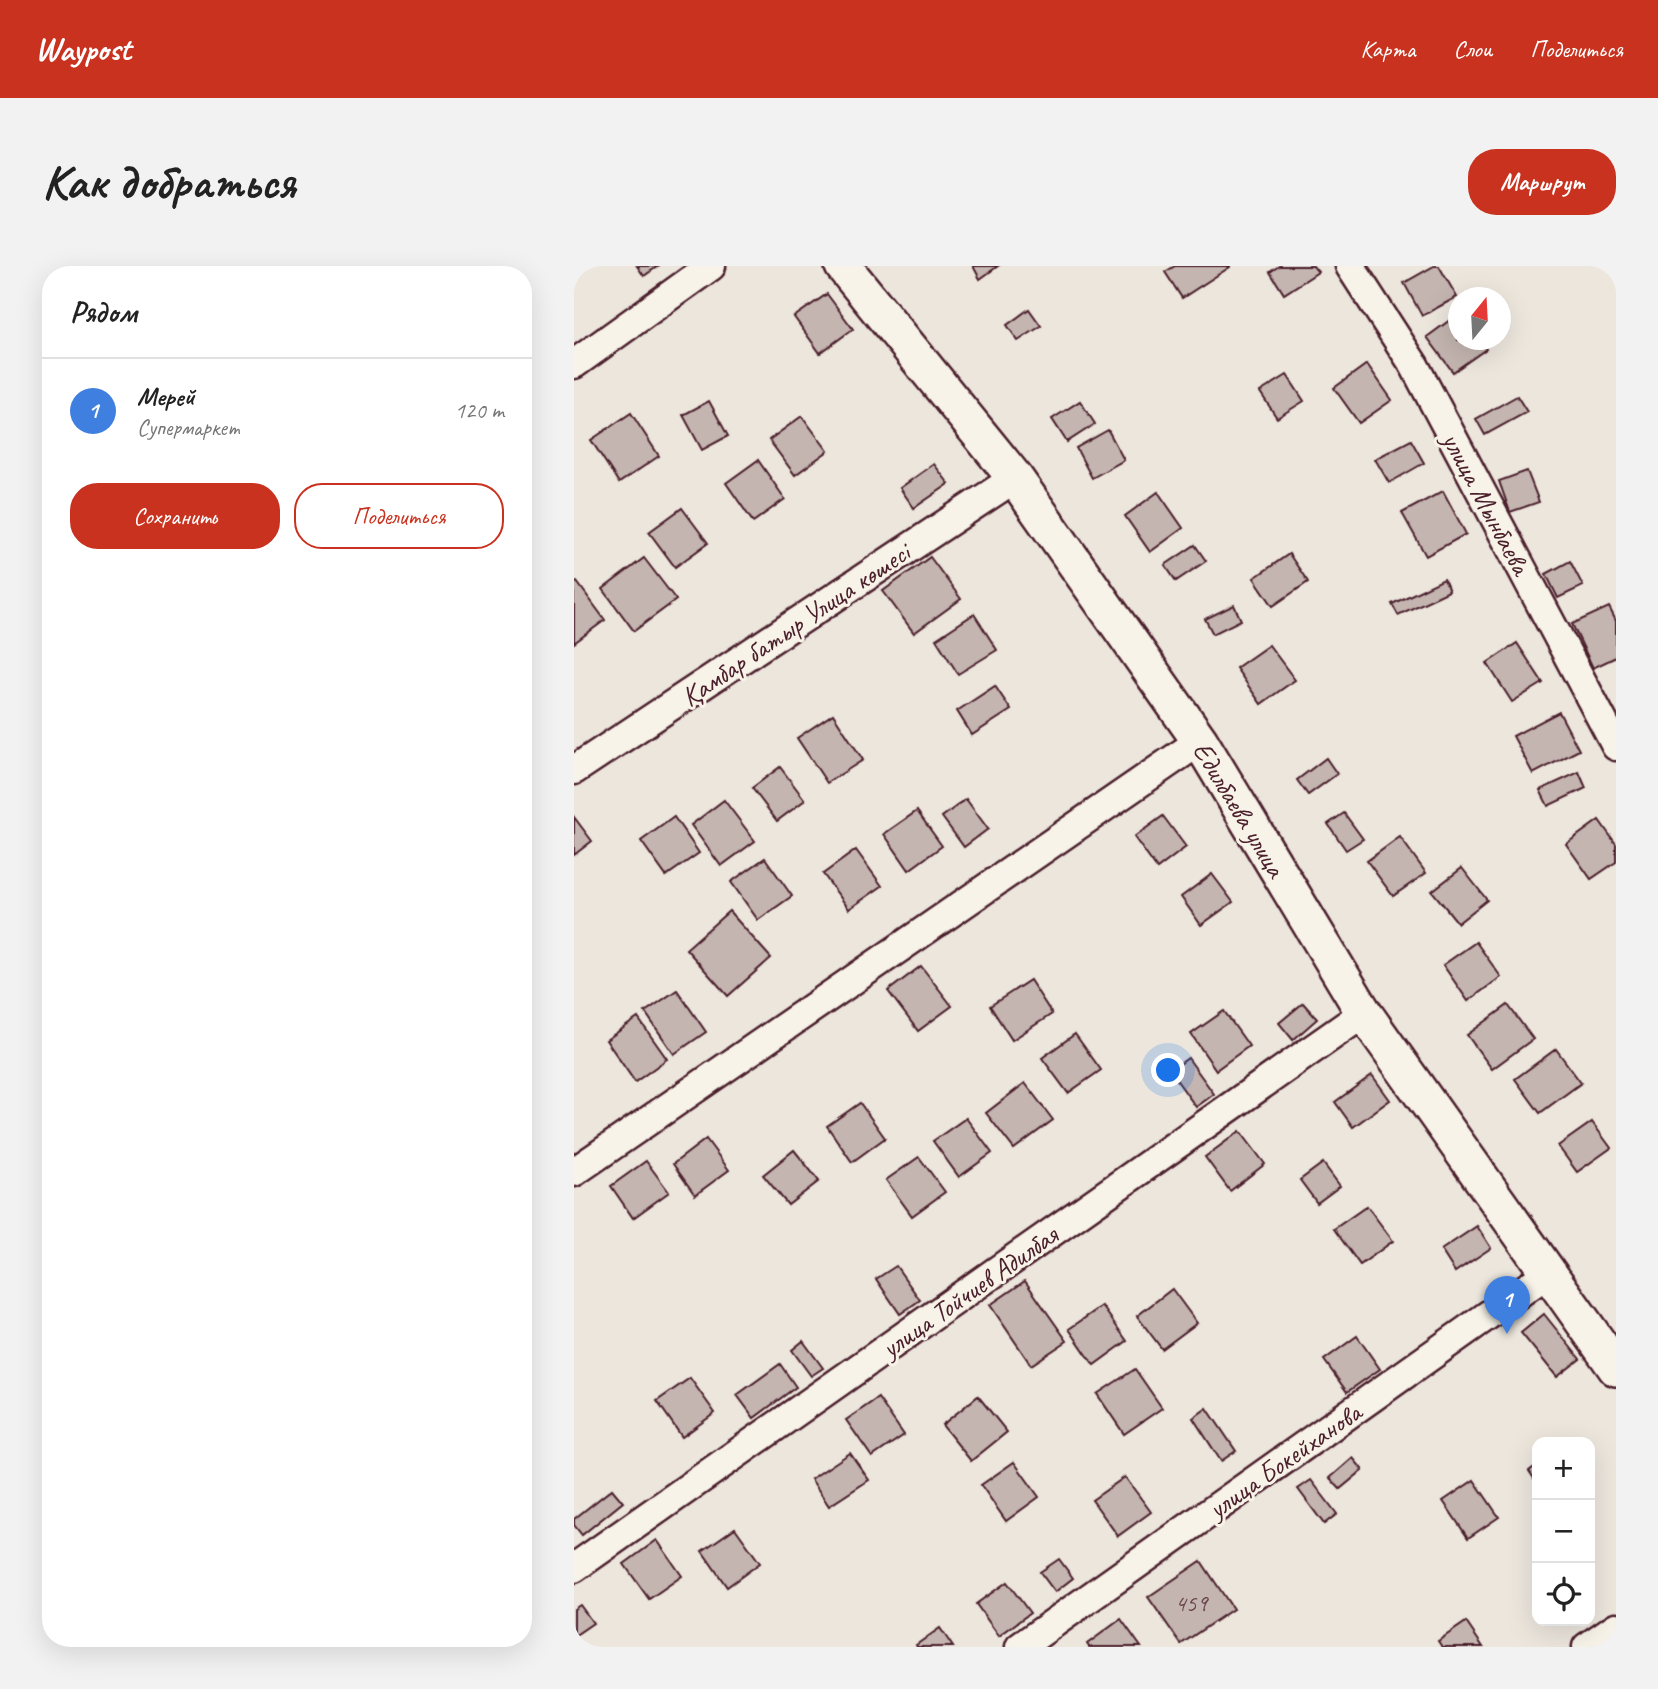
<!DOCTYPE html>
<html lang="ru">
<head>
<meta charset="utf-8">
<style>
  :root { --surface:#fff; --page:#f2f2f2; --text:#222; --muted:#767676; --line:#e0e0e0; --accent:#c8321e }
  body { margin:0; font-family:Caveat,sans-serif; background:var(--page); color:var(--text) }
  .controls { position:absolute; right:21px; bottom:21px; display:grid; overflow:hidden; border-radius:14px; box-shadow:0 7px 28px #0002 }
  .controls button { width:63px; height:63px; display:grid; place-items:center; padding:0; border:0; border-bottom:2px solid var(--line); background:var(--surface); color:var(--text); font:35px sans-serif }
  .compass { position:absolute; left:874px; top:21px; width:63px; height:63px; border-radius:50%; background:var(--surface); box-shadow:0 7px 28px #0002; rotate:18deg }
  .you { position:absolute; left:595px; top:805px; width:24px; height:24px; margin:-18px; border:5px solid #fff; border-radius:50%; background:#1a73e8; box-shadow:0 0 0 10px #1a73e833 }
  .badge { display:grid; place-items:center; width:46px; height:46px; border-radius:50%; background:var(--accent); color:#fff; font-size:23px; font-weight:700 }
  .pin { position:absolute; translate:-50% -58px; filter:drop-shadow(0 2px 4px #0008) }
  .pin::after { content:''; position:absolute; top:37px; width:24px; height:21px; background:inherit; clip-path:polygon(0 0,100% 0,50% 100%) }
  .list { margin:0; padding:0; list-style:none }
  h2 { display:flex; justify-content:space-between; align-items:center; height:91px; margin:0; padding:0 28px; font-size:30px }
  h2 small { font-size:23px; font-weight:400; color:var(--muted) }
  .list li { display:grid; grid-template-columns:46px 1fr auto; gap:21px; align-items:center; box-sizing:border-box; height:105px; padding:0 28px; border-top:2px solid var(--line) }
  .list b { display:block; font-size:26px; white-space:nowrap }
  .list p { margin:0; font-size:23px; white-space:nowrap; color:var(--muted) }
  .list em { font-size:23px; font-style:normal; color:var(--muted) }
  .actions { display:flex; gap:14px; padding:21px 28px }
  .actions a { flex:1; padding:16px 0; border:2px solid var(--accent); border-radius:28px; text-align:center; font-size:24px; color:var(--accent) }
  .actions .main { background:var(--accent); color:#fff }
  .icon { flex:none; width:38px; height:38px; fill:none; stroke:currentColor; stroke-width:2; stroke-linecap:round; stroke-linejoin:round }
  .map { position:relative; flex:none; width:1042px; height:1381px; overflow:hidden; border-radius:28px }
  header { display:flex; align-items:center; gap:42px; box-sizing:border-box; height:98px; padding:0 35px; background:var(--accent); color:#fff }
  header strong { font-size:33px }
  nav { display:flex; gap:38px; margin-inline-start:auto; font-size:24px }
  .intro { display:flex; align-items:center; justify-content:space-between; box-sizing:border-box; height:168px; padding:0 42px }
  h1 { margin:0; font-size:49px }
  .button { padding:18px 32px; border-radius:28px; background:var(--accent); color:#fff; font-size:24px; font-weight:700 }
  main { display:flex; gap:42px; padding:0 42px }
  aside { flex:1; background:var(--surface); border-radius:28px; box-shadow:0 7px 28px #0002 }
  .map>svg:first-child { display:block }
  .building { fill:#c4b5b0; stroke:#4a1f2b; stroke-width:2 }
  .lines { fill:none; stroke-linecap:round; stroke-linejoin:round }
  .minor-casing { stroke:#4a1f2b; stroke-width:33 }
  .tertiary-casing { stroke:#4a1f2b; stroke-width:40 }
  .minor { stroke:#f7f3e8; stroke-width:28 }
  .tertiary { stroke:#f7f3e8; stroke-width:35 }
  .labels { text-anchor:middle; stroke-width:6; stroke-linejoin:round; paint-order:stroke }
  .number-label { font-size:24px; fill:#68444c }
  .street-label { font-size:28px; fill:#4a1f2b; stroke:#f7f3e8 }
</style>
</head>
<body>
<header>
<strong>Waypost</strong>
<nav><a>Карта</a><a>Слои</a><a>Поделиться</a></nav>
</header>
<div class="intro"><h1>Как добраться</h1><a class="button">Маршрут</a></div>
<main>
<aside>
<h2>Рядом<small></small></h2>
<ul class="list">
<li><span class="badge" style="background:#3f7fe0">1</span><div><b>Мерей</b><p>Супермаркет</p></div><em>120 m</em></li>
</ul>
<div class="actions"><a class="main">Сохранить</a><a>Поделиться</a></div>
</aside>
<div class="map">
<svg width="1042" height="1381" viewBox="0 0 1042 1381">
  <rect width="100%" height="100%" fill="#ece6dd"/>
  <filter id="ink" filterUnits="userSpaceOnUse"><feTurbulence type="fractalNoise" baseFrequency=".0143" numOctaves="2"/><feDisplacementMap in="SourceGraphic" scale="14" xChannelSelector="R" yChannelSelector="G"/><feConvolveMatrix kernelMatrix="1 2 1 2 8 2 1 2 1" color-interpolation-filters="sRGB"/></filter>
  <g filter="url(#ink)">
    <!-- building -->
    <g class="building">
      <polygon points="63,0 84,0 70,10"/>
      <polygon points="399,0 424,0 406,13"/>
      <polygon points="601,0 656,0 656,1 608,32 591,6"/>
      <polygon points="705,0 739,0 744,6 710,28 696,6"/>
      <polygon points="860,0 865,0 883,31 848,50 830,17"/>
      <polygon points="253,28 279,63 246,87 220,51"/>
      <polygon points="455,43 467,60 444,75 433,59"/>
      <polygon points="884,48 884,74 905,74 912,83 879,106 853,71"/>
      <polygon points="793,98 818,134 785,157 760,122"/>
      <polygon points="713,109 730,135 703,152 686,126"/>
      <polygon points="943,130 953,146 911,169 902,153"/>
      <polygon points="135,135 154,170 128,184 109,149"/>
      <polygon points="506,135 521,158 493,176 478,153"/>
      <polygon points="57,147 85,190 45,217 17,174"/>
      <polygon points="228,150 254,185 221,209 195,174"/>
      <polygon points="534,164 550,194 518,212 502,182"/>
      <polygon points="837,174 850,197 815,217 801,193"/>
      <polygon points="184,194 211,233 179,256 152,217"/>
      <polygon points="360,198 375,218 340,242 326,222"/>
      <polygon points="953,205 965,236 936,246 925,215"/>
      <polygon points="869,225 892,268 852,290 828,247"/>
      <polygon points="584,226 609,262 576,286 551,250"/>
      <polygon points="108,242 134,277 101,301 75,266"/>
      <polygon points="621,279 632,295 602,315 591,299"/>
      <polygon points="715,288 734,316 699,340 680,312"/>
      <polygon points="356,291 387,333 340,367 309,325"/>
      <polygon points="70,292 102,334 60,365 29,323"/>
      <polygon points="996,295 1009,320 984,332 972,308"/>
      <polygon points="870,313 875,325 824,349 818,338"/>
      <polygon points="3,316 31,354 0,377 0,318"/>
      <polygon points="660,339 667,354 639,368 631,353"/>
      <polygon points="1035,341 1042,355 1042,391 1019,402 998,358"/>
      <polygon points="400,348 423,384 384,408 362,373"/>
      <polygon points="943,377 969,417 938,436 913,397"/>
      <polygon points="695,379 721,414 687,438 662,402"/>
      <polygon points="421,420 437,444 398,469 383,445"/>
      <polygon points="985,446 1005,484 959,508 939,470"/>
      <polygon points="259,448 289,494 253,517 223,472"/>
      <polygon points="752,492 763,508 734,529 723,514"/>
      <polygon points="206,501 231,534 203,555 178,522"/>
      <polygon points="1005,506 1012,522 974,540 966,524"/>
      <polygon points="392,533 414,563 390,581 368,551"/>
      <polygon points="150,534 181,575 147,600 117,559"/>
      <polygon points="343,545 368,580 335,604 310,568"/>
      <polygon points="770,547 789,573 772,584 754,558"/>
      <polygon points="589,550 612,581 583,603 560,571"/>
      <polygon points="0,551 18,575 0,589"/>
      <polygon points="100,551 125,587 92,610 67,575"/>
      <polygon points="1025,554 1042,578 1042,596 1017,613 992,578"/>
      <polygon points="826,571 852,607 819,630 793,595"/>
      <polygon points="282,584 308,620 275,643 249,608"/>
      <polygon points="191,592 218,630 184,654 157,616"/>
      <polygon points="888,602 913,634 884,657 858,625"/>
      <polygon points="638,608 659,636 627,659 607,631"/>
      <polygon points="155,645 197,692 154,730 112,683"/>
      <polygon points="902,676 927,711 894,735 869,699"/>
      <polygon points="347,700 378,740 344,765 314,725"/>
      <polygon points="456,714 478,748 438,774 416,740"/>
      <polygon points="103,724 132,766 100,788 71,746"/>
      <polygon points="729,737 743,753 719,774 705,757"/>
      <polygon points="934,739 959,773 918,803 893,769"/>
      <polygon points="650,745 675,780 642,804 617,768"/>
      <polygon points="64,752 93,793 61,816 32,774"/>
      <polygon points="501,768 527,804 494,827 468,792"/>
      <polygon points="982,783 1007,817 966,847 941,813"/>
      <polygon points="614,792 640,828 622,841 596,805"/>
      <polygon points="798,809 816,834 779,861 761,836"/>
      <polygon points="451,817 479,854 440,883 412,847"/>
      <polygon points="286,837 311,872 278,896 253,860"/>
      <polygon points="392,852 418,887 385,911 359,875"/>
      <polygon points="1018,856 1037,882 1003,906 984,880"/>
      <polygon points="666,865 691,898 656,925 631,891"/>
      <polygon points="132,873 155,904 121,929 99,898"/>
      <polygon points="220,884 245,915 214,939 189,909"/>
      <polygon points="345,891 371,926 338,950 312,914"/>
      <polygon points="72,895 95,926 59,952 37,920"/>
      <polygon points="749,897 766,920 743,937 726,914"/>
      <polygon points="793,940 819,975 786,999 760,963"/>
      <polygon points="903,960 917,982 881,1006 867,984"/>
      <polygon points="322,1000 346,1034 326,1048 302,1013"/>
      <polygon points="451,1015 493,1075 457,1099 416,1039"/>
      <polygon points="598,1023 623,1057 588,1083 563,1050"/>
      <polygon points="528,1040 553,1075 520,1099 495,1063"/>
      <polygon points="970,1048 1006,1093 983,1111 947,1067"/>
      <polygon points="783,1070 806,1103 773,1126 750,1094"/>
      <polygon points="229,1075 249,1102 237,1110 218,1084"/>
      <polygon points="206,1098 222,1121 180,1152 163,1129"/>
      <polygon points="561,1103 588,1142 550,1168 523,1128"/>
      <polygon points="116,1112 141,1147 108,1171 83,1135"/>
      <polygon points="404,1130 433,1166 397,1195 368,1159"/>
      <polygon points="304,1132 330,1169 298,1191 272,1154"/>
      <polygon points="633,1142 662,1185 647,1195 619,1152"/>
      <polygon points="276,1187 295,1214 255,1240 237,1213"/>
      <polygon points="779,1192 789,1204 766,1223 756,1212"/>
      <polygon points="440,1196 465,1231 432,1255 407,1219"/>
      <polygon points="963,1199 963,1217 955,1205"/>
      <polygon points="551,1211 577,1246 544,1270 518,1234"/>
      <polygon points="737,1214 763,1248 750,1258 724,1223"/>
      <polygon points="900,1214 925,1251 894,1272 869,1235"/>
      <polygon points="38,1223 49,1236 8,1269 0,1259 0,1253"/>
      <polygon points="161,1262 186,1297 153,1321 128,1285"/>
      <polygon points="83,1274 108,1310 75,1333 50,1298"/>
      <polygon points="485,1293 499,1312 481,1326 466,1306"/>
      <polygon points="627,1295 659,1343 607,1378 574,1331"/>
      <polygon points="433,1316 456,1347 425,1370 402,1338"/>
      <polygon points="6,1339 19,1357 0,1370 0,1343"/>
      <polygon points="547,1353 567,1381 515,1381 513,1378"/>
      <polygon points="892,1356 909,1381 868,1381 864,1375"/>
      <polygon points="366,1362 379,1381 343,1381 342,1379"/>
    </g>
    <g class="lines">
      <!-- minor casing -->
      <g class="minor-casing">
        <g id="minor">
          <polyline points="776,0 840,99 1042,480"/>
          <polyline points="0,98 137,0"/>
          <polyline points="0,504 441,212"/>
          <polyline points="0,906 626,475"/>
          <polyline points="0,1302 790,747"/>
          <polyline points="446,1381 975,1006"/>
          <polyline points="1013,1381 1042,1361"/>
        </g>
      </g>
      <!-- tertiary casing -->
      <g class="tertiary-casing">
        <polyline id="tertiary" points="269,0 441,212 626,475 790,747 1042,1102"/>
      </g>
      <!-- minor -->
      <use href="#minor" class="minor"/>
      <!-- tertiary -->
      <use href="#tertiary" class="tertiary"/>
    </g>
  </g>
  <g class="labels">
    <!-- number labels -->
    <g class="number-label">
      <text x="617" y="1345">459</text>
    </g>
    <!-- street labels -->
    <g class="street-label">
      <text transform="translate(913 237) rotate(62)" y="10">улица Мынбаева</text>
      <text transform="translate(221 358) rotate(-34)" y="10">Қамбар батыр Улица көшесі</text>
      <text transform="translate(666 543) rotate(59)" y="10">Едилбаева улица</text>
      <text transform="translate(395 1025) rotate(-35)" y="10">улица Тойчиев Адилбая</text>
      <text transform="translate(710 1194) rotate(-35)" y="10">улица Бокейханова</text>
    </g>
  </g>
</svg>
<div class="controls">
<button>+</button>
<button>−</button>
<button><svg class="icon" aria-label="locate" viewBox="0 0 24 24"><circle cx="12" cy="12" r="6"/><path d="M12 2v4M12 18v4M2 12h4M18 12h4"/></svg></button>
</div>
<svg class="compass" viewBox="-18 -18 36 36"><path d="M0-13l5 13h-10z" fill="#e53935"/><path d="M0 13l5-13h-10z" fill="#767676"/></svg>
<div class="you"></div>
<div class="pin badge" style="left:933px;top:1068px;background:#3f7fe0">1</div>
</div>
</main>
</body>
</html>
